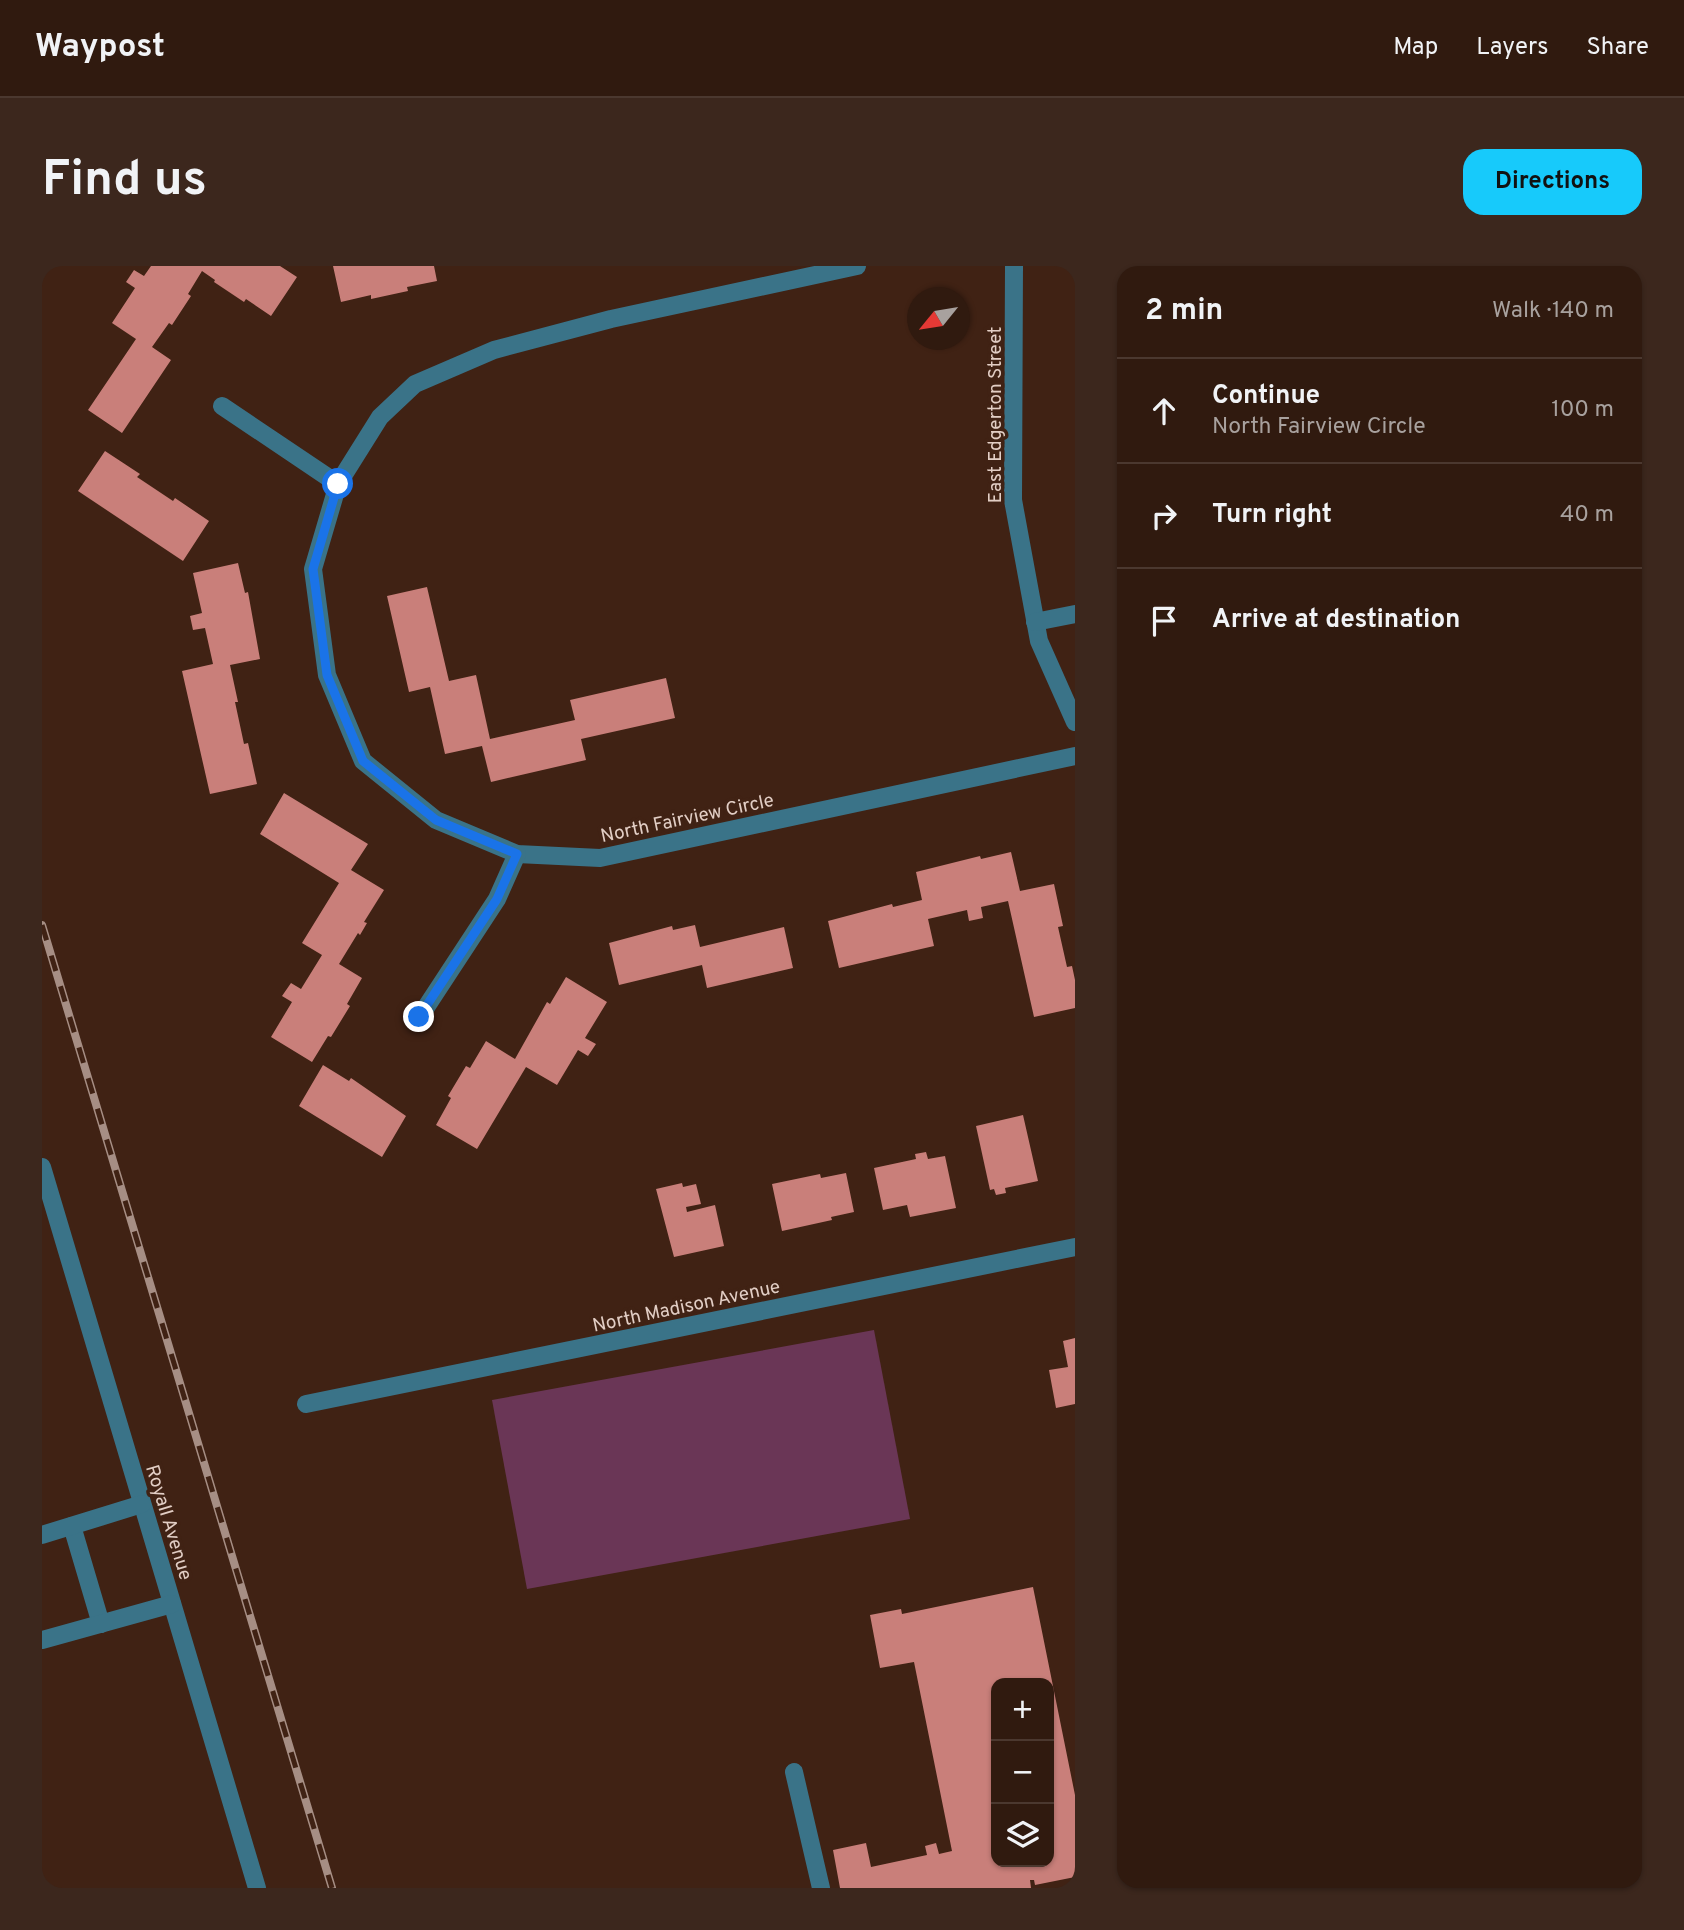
<!DOCTYPE html>
<html lang="en">
<head>
<meta charset="utf-8">
<style>
  :root { --surface:#301a0f; --page:#3c271d; --text:#f1f3f6; --muted:#a8a19e; --line:#4b382f; --accent:#17cafb }
  body { margin:0; font-family:Overpass,sans-serif; background:var(--page); color:var(--text) }
  .controls { position:absolute; right:21px; bottom:21px; display:grid; overflow:hidden; border-radius:14px; box-shadow:0 2px 5px #0004 }
  .controls button { width:63px; height:63px; display:grid; place-items:center; padding:0; border:0; border-bottom:2px solid var(--line); background:var(--surface); color:var(--text); font:35px sans-serif }
  .compass { position:absolute; left:865px; top:21px; width:63px; height:63px; border-radius:50%; background:var(--surface); box-shadow:0 2px 5px #0004; rotate:240deg }
  .stop { position:absolute; width:21px; height:21px; margin:-16px; border:5px solid #1a73e8; border-radius:50%; background:#fff }
  .stop.end { background:#1a73e8; border-color:#fff; box-shadow:0 2px 7px #0008 }
  .list { margin:0; padding:0; list-style:none }
  h2 { display:flex; justify-content:space-between; align-items:center; height:91px; margin:0; padding:0 28px; font-size:30px }
  h2 small { font-size:23px; font-weight:400; color:var(--muted) }
  .list li { display:grid; grid-template-columns:46px 1fr auto; gap:21px; align-items:center; box-sizing:border-box; height:105px; padding:0 28px; border-top:2px solid var(--line) }
  .list b { display:block; font-size:26px; white-space:nowrap }
  .list p { margin:0; font-size:23px; white-space:nowrap; color:var(--muted) }
  .list em { font-size:23px; font-style:normal; color:var(--muted) }
  .icon { flex:none; width:38px; height:38px; fill:none; stroke:currentColor; stroke-width:2; stroke-linecap:round; stroke-linejoin:round }
  .map { position:relative; flex:none; width:1033px; height:1622px; overflow:hidden; border-radius:21px }
  header { display:flex; align-items:center; gap:42px; box-sizing:border-box; height:98px; padding:0 35px; background:var(--surface); border-bottom:2px solid var(--line) }
  header strong { font-size:33px }
  nav { display:flex; gap:38px; margin-inline-start:auto; font-size:24px }
  .intro { display:flex; align-items:center; justify-content:space-between; box-sizing:border-box; height:168px; padding:0 42px }
  h1 { margin:0; font-size:49px }
  .button { padding:18px 32px; border-radius:21px; background:var(--accent); color:#111; font-size:24px; font-weight:700 }
  main { display:flex; gap:42px; padding:0 42px }
  aside { flex:1; background:var(--surface); border-radius:21px; box-shadow:0 2px 5px #0004 }
  .map>svg:first-child { display:block }
  .green { fill:#6a3656 }
  .building { fill:#c97f7a; fill-rule:evenodd }
  .lines { fill:none; stroke-linecap:round; stroke-linejoin:round }
  .minor { stroke:#3a7388; stroke-width:18 }
  .rail-casing { stroke:#a68e84; stroke-width:8 }
  .rail { stroke:#402214; stroke-width:5; stroke-dasharray:16; stroke-linecap:butt }
  .route { stroke:#1a73e8; stroke-width:9 }
  .labels { text-anchor:middle; stroke-width:7; stroke-linejoin:round; paint-order:stroke }
  .street-label { font-size:19px; fill:#e2cec5; stroke:#402214 }
</style>
</head>
<body>
<header>
<strong>Waypost</strong>
<nav><a>Map</a><a>Layers</a><a>Share</a></nav>
</header>
<div class="intro"><h1>Find us</h1><a class="button">Directions</a></div>
<main>
<div class="map">
<svg width="1033" height="1622" viewBox="0 0 1033 1622">
  <rect width="100%" height="100%" fill="#402214"/>
  <!-- green -->
  <polygon class="green" points="832,1064 868,1253 485,1323 450,1134"/>
  <!-- building -->
  <g class="building">
    <polygon points="109,0 238,0 255,11 229,50 204,33 202,36 172,16 173,14 160,5 146,28 149,30 130,59 127,57 110,81 129,94 80,167 46,144 94,73 70,57 93,22 84,16 92,4 102,10"/>
    <polygon points="291,0 392,0 395,15 365,21 366,25 329,33 329,29 299,36"/>
    <polygon points="63,185 98,208 95,211 131,235 133,232 167,255 141,295 36,225"/>
    <polygon points="196,297 203,327 206,326 218,393 188,399 196,436 193,436 202,478 206,477 215,518 168,528 140,405 171,398 163,362 151,364 148,350 160,347 151,307"/>
    <polygon points="385,321 407,415 434,409 448,473 533,454 528,434 624,412 633,452 539,473 544,494 449,516 440,480 403,488 388,421 367,426 345,330"/>
    <polygon points="242,527 326,578 309,604 342,624 322,656 325,657 318,669 316,667 297,698 320,712 305,738 308,740 289,771 286,770 270,796 229,771 250,736 240,730 249,717 259,723 280,689 260,677 297,617 218,568"/>
    <polygon points="969,586 978,625 1012,618 1021,660 1016,661 1025,701 1030,700 1033,714 1033,742 992,751 966,635 939,641 941,652 927,655 925,644 886,653 892,680 797,702 786,655 850,638 851,641 880,634 874,606 938,590 939,593"/>
    <polygon points="653,659 658,681 742,661 751,702 665,722 660,699 577,719 567,677 630,660 631,664"/>
    <polygon points="524,711 565,736 543,772 554,778 546,790 536,784 515,819 484,801 435,883 394,859 409,832 406,830 424,800 428,802 444,775 473,793 505,736 508,738"/>
    <polygon points="281,799 307,815 309,812 364,850 340,891 257,840"/>
    <polygon points="981,849 996,915 963,922 964,927 954,929 952,923 948,924 934,860"/>
    <polygon points="884,886 886,893 903,890 914,942 868,951 865,939 841,944 832,902 874,893 873,888"/>
    <polygon points="804,907 812,946 789,951 790,954 740,965 730,918 778,908 779,912"/>
    <polygon points="640,917 641,921 654,918 659,938 644,941 645,946 673,939 682,980 632,991 614,923"/>
    <polygon points="1033,1072 1033,1138 1014,1142 1007,1104 1026,1101 1021,1075"/>
    <path d="M991,1321L1033,1529V1611L993,1619L992,1614H988L989,1622H798L791,1584L824,1577L829,1601L885,1589L883,1580L894,1577L897,1588L910,1585L872,1396L838,1402L828,1349L859,1343L860,1348ZM954,1417H1007V1596H954Z"/>
  </g>
  <g class="lines">
    <!-- minor -->
    <g class="minor">
      <polyline points="815,0 569,53 452,84 373,118 338,151 296,218 271,303 285,409 321,495 394,554 475,588 558,592 1033,490"/>
      <polyline points="972,0 971,234 997,375 1033,456"/>
      <polyline points="180,140 296,218"/>
      <polyline points="993,356 1033,348"/>
      <polyline points="377,752 455,633 475,588"/>
      <polyline points="0,901 215,1622"/>
      <polyline points="264,1138 1033,981"/>
      <polyline points="30,1260 59,1358"/>
      <polyline points="0,1269 100,1238"/>
      <polyline points="0,1374 130,1338"/>
      <polyline points="752,1506 779,1622"/>
    </g>
    <!-- rail casing -->
    <g class="rail-casing">
      <polyline id="rail" points="0,659 290,1622"/>
    </g>
    <!-- rail -->
    <use href="#rail" class="rail"/>
  </g>
  <g class="lines">
    <!-- route -->
    <polyline class="route" points="296,218 271,303 285,409 321,495 394,554 475,588 455,633 377,751"/>
  </g>
  <g class="labels">
    <!-- street labels -->
    <g class="street-label">
      <text transform="translate(952 149) rotate(-90)" y="7">East Edgerton Street</text>
      <text transform="translate(645 551) rotate(-12)" y="7">North Fairview Circle</text>
      <text transform="translate(644 1039) rotate(-12)" y="7">North Madison Avenue</text>
      <text transform="translate(128 1256) rotate(73)" y="7">Royall Avenue</text>
    </g>
  </g>
</svg>
<div class="controls">
<button>+</button>
<button>−</button>
<button><svg class="icon" aria-label="layers" viewBox="0 0 24 24"><path d="M12 4l9 5-9 5-9-5zM3 14l9 5 9-5"/></svg></button>
</div>
<svg class="compass" viewBox="-18 -18 36 36"><path d="M0-13l5 13h-10z" fill="#e53935"/><path d="M0 13l5-13h-10z" fill="#a8a19e"/></svg>
<div class="stop" style="left:296px;top:218px"></div>
<div class="stop end" style="left:377px;top:751px"></div>
</div>
<aside>
<h2>2 min<small>Walk · 140 m</small></h2>
<ul class="list">
<li><svg class="icon" aria-label="ahead" viewBox="0 0 24 24"><path d="M12 20V5M6 11l6-6 6 6"/></svg><div><b>Continue</b><p>North Fairview Circle</p></div><em>100 m</em></li>
<li><svg class="icon" aria-label="right" viewBox="0 0 24 24"><path d="M7 20v-9h11M14 6l5 5-5 5"/></svg><div><b>Turn right</b></div><em>40 m</em></li>
<li><svg class="icon" aria-label="arrive" viewBox="0 0 24 24"><path d="M6 21V4h12l-3 4 3 4H6"/></svg><div><b>Arrive at destination</b></div></li>
</ul>
</aside>
</main>
</body>
</html>
